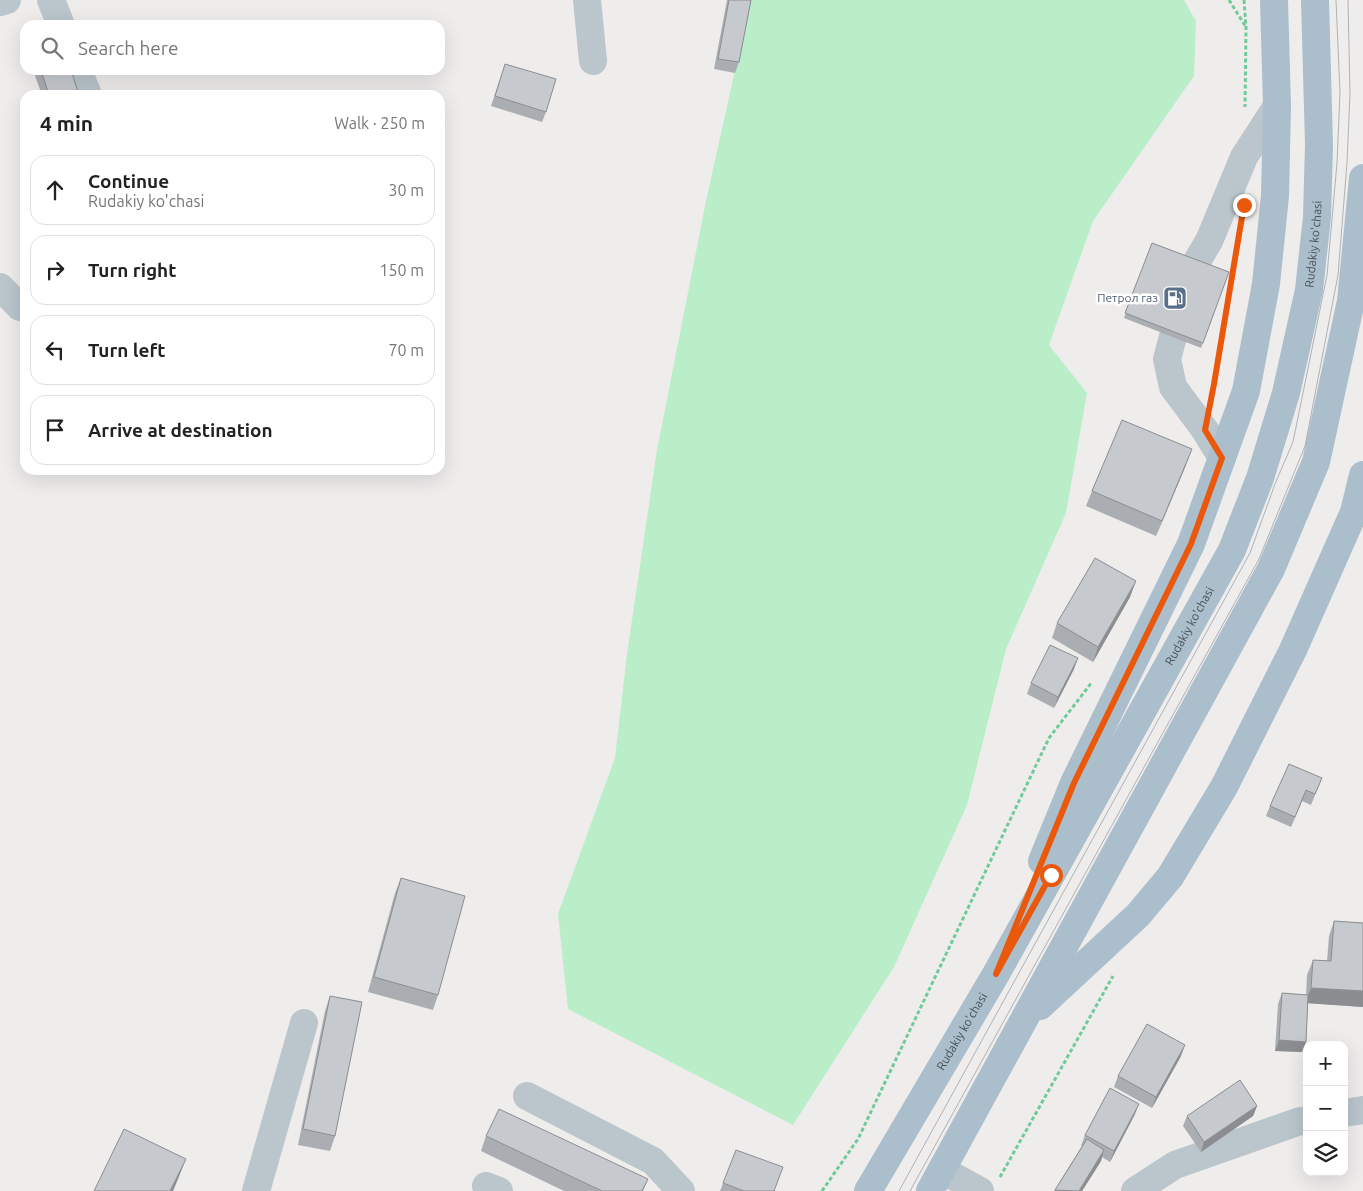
<!DOCTYPE html>
<html lang="en">
<head>
<meta charset="utf-8">
<style>
  :root { --surface:#fff; --page:#f6f6f6; --text:#222; --muted:#767676; --line:#e0e0e0 }
  body { margin:0; font-family:Ubuntu,sans-serif; background:var(--page); color:var(--text) }
  .controls { position:absolute; right:15px; bottom:15px; display:grid; overflow:hidden; border-radius:10px; box-shadow:0 5px 20px #0002 }
  .controls button { width:45px; height:45px; display:grid; place-items:center; padding:0; border:0; border-bottom:1px solid var(--line); background:var(--surface); color:var(--text); font:25px sans-serif }
  .stop { position:absolute; width:15px; height:15px; margin:-11px; border:4px solid #ea580c; border-radius:50%; background:#fff }
  .stop.end { background:#ea580c; border-color:#fff; box-shadow:0 1px 5px #0008 }
  .list { margin:0; padding:0; list-style:none }
  h2 { display:flex; justify-content:space-between; align-items:center; height:65px; margin:0; padding:0 20px; font-size:21px }
  h2 small { font-size:16px; font-weight:400; color:var(--muted) }
  .list li { display:grid; grid-template-columns:32px 1fr auto; gap:15px; align-items:center; box-sizing:border-box; height:70px; margin:0 10px 10px; padding:0 10px; border:1px solid var(--line); border-radius:15px }
  .list b { display:block; font-size:19px; white-space:nowrap }
  .list p { margin:0; font-size:16px; white-space:nowrap; color:var(--muted) }
  .list em { font-size:16px; font-style:normal; color:var(--muted) }
  .icon { flex:none; width:28px; height:28px; fill:none; stroke:currentColor; stroke-width:2; stroke-linecap:round; stroke-linejoin:round }
  .map { position:relative; flex:none; width:1363px; height:1191px; overflow:hidden }
  .search { position:absolute; background:var(--surface); box-shadow:0 5px 20px #0002; left:20px; top:20px; width:425px; height:55px; display:flex; align-items:center; gap:12px; box-sizing:border-box; padding:0 18px; border-radius:15px; color:var(--muted); font-size:19px }
  .panel { position:absolute; background:var(--surface); box-shadow:0 5px 20px #0002; left:20px; top:90px; width:425px; height:385px; border-radius:15px }
  .map>svg:first-child { display:block }
  .green { fill:#b9eec9 }
  .lines { fill:none; stroke-linecap:round; stroke-linejoin:round }
  .path { stroke:#71cb98; stroke-width:3; stroke-dasharray:4 2.5; stroke-linecap:butt }
  .minor { stroke:#bac5cc; stroke-width:28 }
  .major { stroke:#abbecb; stroke-width:28 }
  .tram { stroke:#aeb2b7; stroke-width:1 }
  .wall { fill:#aaaeb2 }
  .shaded-wall { fill:#8b8d91 }
  .building { fill:#c6cacf; stroke:#8b8d91 }
  .route { stroke:#ea580c; stroke-width:6 }
  .labels { text-anchor:middle; stroke-width:5; stroke-linejoin:round; paint-order:stroke }
  .street-label { font-size:12px; fill:#445159; stroke:#fff }
  .service-label { font-size:12px; fill:#4e5e75; stroke:#fff; text-anchor:end }
</style>
</head>
<body>
<div class="map">
<svg width="1363" height="1191" viewBox="0 0 1363 1191">
  <rect width="100%" height="100%" fill="#efecec"/>
  <!-- green -->
  <polygon class="green" points="739,0 1184,0 1196,21 1194,76 1093,221 1049,345 1087,393 1066,513 1006,649 967,805 894,967 793,1125 568,1009 558,914 615,758 627,654 657,450 707,196 738,57"/>
  <g class="lines">
    <!-- path -->
    <g class="path">
      <polyline points="1229,0 1246,27"/>
      <polyline points="1244,0 1246,28 1245,107"/>
      <polyline points="1212,394 1237,247"/>
      <polyline points="1000,1177 1113,976"/>
      <polyline points="822,1191 858,1139 1049,738 1092,682"/>
    </g>
    <!-- minor -->
    <g class="minor">
      <polyline points="51,0 61,25"/>
      <polyline points="587,0 593,61"/>
      <polyline points="0,2 7,0"/>
      <polyline points="78,70 88,95"/>
      <polyline points="0,287 20,307 25,308"/>
      <polyline points="1222,458 1205,430 1173,387 1167,359 1190,273 1209,241 1244,157 1277,106"/>
      <polyline points="527,1096 653,1161 681,1191"/>
      <polyline points="1344,1113 1363,1110"/>
      <polyline points="942,1170 980,1191"/>
      <polyline points="486,1186 499,1191"/>
      <polyline points="256,1191 304,1023"/>
      <polyline points="1135,1191 1175,1165 1300,1121 1307,1120"/>
    </g>
    <!-- major -->
    <g class="major">
      <polyline points="1042,861 1074,783 1191,544 1246,391 1266,284 1275,196 1277,106 1274,0"/>
      <polyline points="1040,1006 1138,915 1170,877 1224,787 1293,650 1354,512 1363,475"/>
      <path id="s1" d="M868,1191L996,974L1232,550L1260,478L1286,393L1309,290L1317,217L1319,145L1315,0"/>
      <polyline points="930,1191 1271,569 1316,462 1351,301 1363,178"/>
    </g>
    <!-- tram -->
    <g class="tram">
      <polyline points="899,1191 1250,553 1275,484 1293,442 1327,275 1337,163 1340,93 1336,0"/>
      <polyline points="910,1191 1259,559 1305,446 1338,275 1347,163 1350,93 1348,0"/>
    </g>
  </g>
  <!-- wall -->
  <g class="wall">
    <polygon points="727,0 751,0 739,62 735,73 714,69"/>
    <polygon points="505,64 546,112 542,122 491,106"/>
    <polygon points="33,70 71,70 79,95 42,95"/>
    <polygon points="1152,243 1229,272 1201,348 1124,318"/>
    <polygon points="1186,465 1156,536 1086,506 1092,491"/>
    <polygon points="1130,597 1093,662 1052,638 1057,623"/>
    <polygon points="1074,669 1054,708 1027,694 1031,683"/>
    <polygon points="1322,778 1311,805 1302,801 1291,827 1266,816 1270,806"/>
    <polygon points="401,878 438,995 433,1010 368,992 395,893"/>
    <polygon points="1334,921 1363,923 1363,1007 1308,1003 1306,1042 1302,1052 1275,1051 1278,1004 1282,993 1306,995 1307,975 1313,960 1327,961 1329,936"/>
    <polygon points="330,996 335,1136 330,1151 298,1145 325,1011"/>
    <polygon points="1181,1056 1152,1108 1114,1087 1118,1076"/>
    <polygon points="1257,1106 1253,1116 1201,1152 1183,1126 1187,1116"/>
    <polygon points="1135,1114 1110,1162 1102,1157 1101,1161 1082,1191 1054,1191 1082,1146 1081,1146 1085,1135"/>
    <polygon points="486,1136 648,1179 643,1191 564,1191 481,1151"/>
    <polygon points="736,1150 775,1191 720,1191"/>
  </g>
  <!-- shaded-wall -->
  <g class="shaded-wall">
    <polygon points="1192,449 1186,465 1156,536 1162,521"/>
    <polygon points="1136,581 1130,597 1093,662 1098,647"/>
    <polygon points="1078,658 1074,669 1054,708 1058,697"/>
    <polygon points="1306,790 1302,801 1291,827 1295,817"/>
    <polygon points="1311,988 1363,991 1363,1007 1305,1003"/>
    <polygon points="1279,1040 1306,1042 1302,1052 1275,1051"/>
    <polygon points="1185,1045 1181,1056 1152,1108 1156,1097"/>
    <polygon points="1139,1104 1135,1114 1110,1162 1114,1151"/>
    <polygon points="1257,1106 1253,1116 1201,1152 1204,1142"/>
    <polygon points="1104,1150 1101,1161 1082,1191 1079,1191"/>
    <polygon points="186,1159 178,1179 173,1191 170,1191"/>
  </g>
  <!-- building -->
  <g class="building">
    <polygon points="729,0 751,0 739,62 718,59"/>
    <polygon points="505,64 556,79 546,112 495,96"/>
    <polygon points="41,70 71,70 79,95 49,95"/>
    <polygon points="1152,243 1229,272 1203,343 1125,313"/>
    <polygon points="1122,420 1192,449 1162,521 1092,491"/>
    <polygon points="1095,558 1136,581 1098,647 1057,623"/>
    <polygon points="1050,645 1078,658 1058,697 1031,683"/>
    <polygon points="1289,764 1322,778 1315,794 1306,790 1295,817 1270,806"/>
    <polygon points="401,878 465,896 438,995 374,977"/>
    <polygon points="1334,921 1363,923 1363,991 1311,988 1313,960 1331,961"/>
    <polygon points="1282,993 1308,995 1306,1042 1279,1040"/>
    <polygon points="330,996 362,1002 335,1136 303,1129"/>
    <polygon points="1147,1024 1185,1045 1156,1097 1118,1076"/>
    <polygon points="1240,1080 1257,1106 1204,1142 1187,1116"/>
    <polygon points="1110,1088 1139,1104 1114,1151 1085,1135"/>
    <polygon points="499,1109 648,1179 642,1191 602,1191 486,1136"/>
    <polygon points="124,1129 186,1159 170,1191 94,1191"/>
    <polygon points="1087,1139 1104,1150 1079,1191 1055,1190"/>
    <polygon points="736,1150 783,1167 774,1191 744,1191 723,1183"/>
  </g>
  <g class="lines">
    <!-- route -->
    <polyline class="route" points="1051,875 996,974 1074,783 1191,544 1222,458 1205,430 1214,384 1244,205"/>
  </g>
  <!-- icons -->
  <defs>
    <g id="fuel-square" transform="scale(1.25)"><rect x="-9" y="-9" width="18" height="18" rx="4" fill="#5c6f8a" stroke="#fff"/><path d="M-5.5-6h7V0h2V4h1.3V-2.5L3-4.5l.8-.8L6-3V5H2.5V1h-1V6h-7ZM-4.2-4.7v3.2H.2V-4.7Z" fill="#fff"/></g>
  </defs>
  <g fill-rule="evenodd">
    <use href="#fuel-square" x="1175" y="298"/>
  </g>
  <g class="labels">
    <!-- street labels -->
    <g class="street-label">
      <text dy="4" stroke="none"><textPath href="#s1" startOffset="1055">Rudakiy ko'chasi</textPath></text>
      <text dy="4" stroke="none"><textPath href="#s1" startOffset="650">Rudakiy ko'chasi</textPath></text>
      <text dy="4" stroke="none"><textPath href="#s1" startOffset="185">Rudakiy ko'chasi</textPath></text>
    </g>
    <!-- service labels -->
    <g class="service-label">
      <text x="1158" y="302">Петрол газ</text>
    </g>
  </g>
</svg>
<div class="controls">
<button>+</button>
<button>−</button>
<button><svg class="icon" aria-label="layers" viewBox="0 0 24 24"><path d="M12 4l9 5-9 5-9-5zM3 14l9 5 9-5"/></svg></button>
</div>
<div class="stop" style="left:1051px;top:875px"></div>
<div class="stop end" style="left:1244px;top:205px"></div>
<div class="search"><svg class="icon" aria-label="search" viewBox="0 0 24 24"><circle cx="10" cy="10" r="6"/><path d="M15 15l6 6"/></svg>Search here</div>
<section class="panel">
<h2>4 min<small>Walk · 250 m</small></h2>
<ul class="list">
<li><svg class="icon" aria-label="ahead" viewBox="0 0 24 24"><path d="M12 20V5M6 11l6-6 6 6"/></svg><div><b>Continue</b><p>Rudakiy ko'chasi</p></div><em>30 m</em></li>
<li><svg class="icon" aria-label="right" viewBox="0 0 24 24"><path d="M7 20v-9h11M14 6l5 5-5 5"/></svg><div><b>Turn right</b></div><em>150 m</em></li>
<li><svg class="icon" aria-label="left" viewBox="0 0 24 24"><path d="M17 20v-9H6M10 6l-5 5 5 5"/></svg><div><b>Turn left</b></div><em>70 m</em></li>
<li><svg class="icon" aria-label="arrive" viewBox="0 0 24 24"><path d="M6 21V4h12l-3 4 3 4H6"/></svg><div><b>Arrive at destination</b></div></li>
</ul>
</section>
</div>
</body>
</html>
